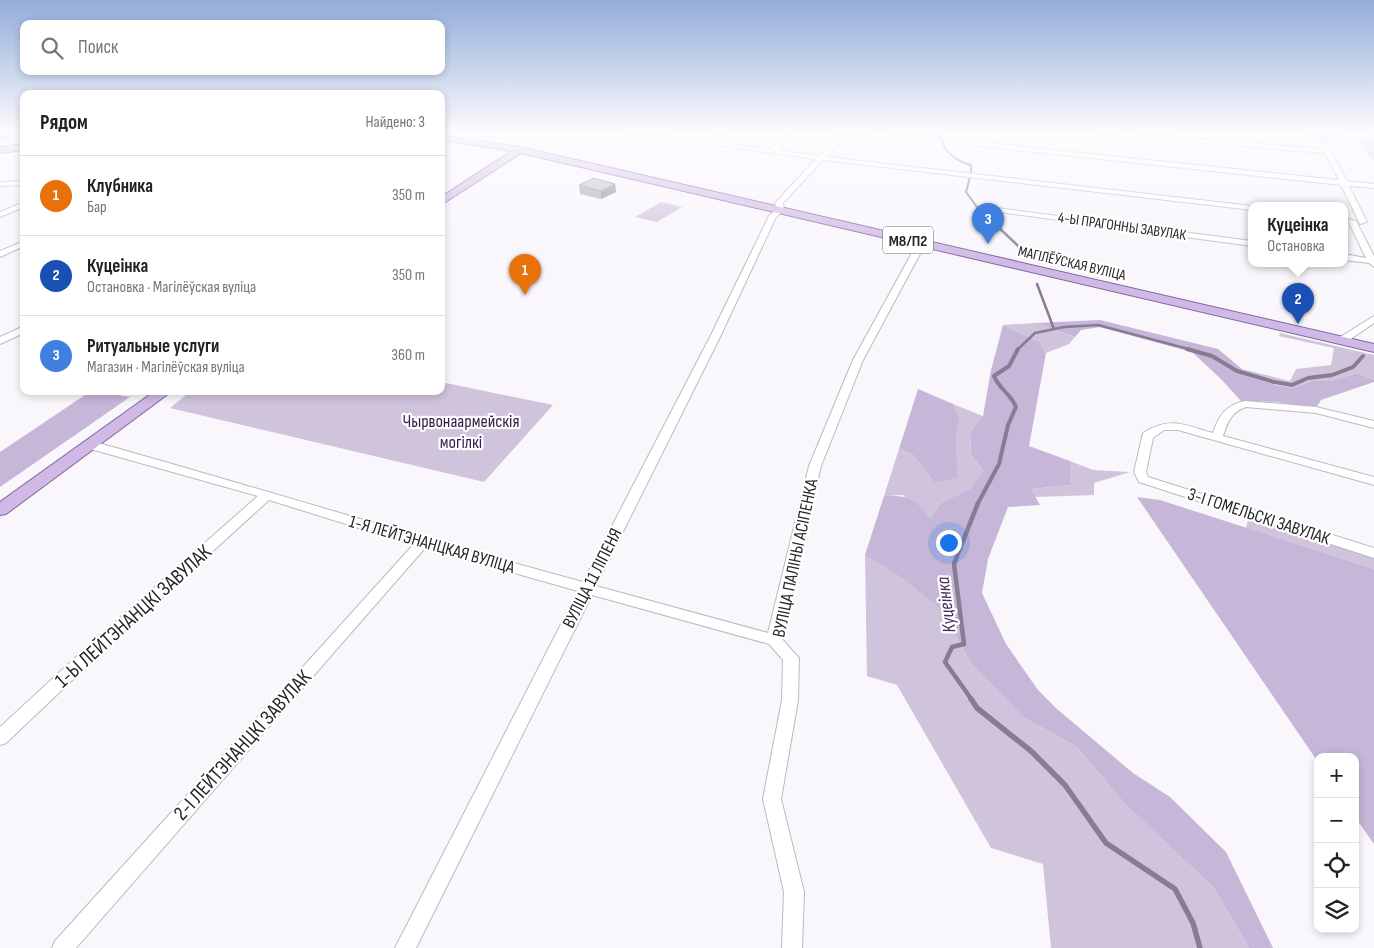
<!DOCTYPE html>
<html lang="ru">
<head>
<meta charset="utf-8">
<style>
  :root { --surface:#fff; --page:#f6f6f6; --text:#222; --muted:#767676; --line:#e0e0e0; --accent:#6e622f }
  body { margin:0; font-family:"Sofia Sans Condensed",sans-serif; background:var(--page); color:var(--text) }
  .controls { position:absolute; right:15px; bottom:15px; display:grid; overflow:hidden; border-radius:10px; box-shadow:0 2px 8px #0003 }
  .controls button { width:45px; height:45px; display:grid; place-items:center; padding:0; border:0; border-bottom:1px solid var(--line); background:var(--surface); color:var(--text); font:25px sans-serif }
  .you { position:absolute; left:948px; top:542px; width:18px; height:18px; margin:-12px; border:4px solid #fff; border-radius:50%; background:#1a73e8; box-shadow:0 0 0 8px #1a73e833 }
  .badge { display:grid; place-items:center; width:32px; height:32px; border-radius:50%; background:var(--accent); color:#fff; font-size:16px; font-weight:700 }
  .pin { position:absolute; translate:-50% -41px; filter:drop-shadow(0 1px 2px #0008) }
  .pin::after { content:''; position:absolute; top:26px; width:18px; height:15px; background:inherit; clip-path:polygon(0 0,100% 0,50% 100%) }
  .popup { position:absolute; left:1248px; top:202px; width:100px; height:65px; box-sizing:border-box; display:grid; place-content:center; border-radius:10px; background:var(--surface); filter:drop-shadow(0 1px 4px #0005); font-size:16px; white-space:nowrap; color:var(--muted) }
  .popup b { font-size:19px; color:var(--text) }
  .popup::after { content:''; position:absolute; left:50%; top:100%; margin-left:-10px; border:10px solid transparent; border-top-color:var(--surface) }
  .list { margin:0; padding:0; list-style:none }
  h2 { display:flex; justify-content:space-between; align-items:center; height:65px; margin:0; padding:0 20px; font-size:21px }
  h2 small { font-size:16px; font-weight:400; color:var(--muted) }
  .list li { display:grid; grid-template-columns:32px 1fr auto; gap:15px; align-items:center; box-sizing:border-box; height:80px; padding:0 20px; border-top:1px solid var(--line) }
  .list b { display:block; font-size:19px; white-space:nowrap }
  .list p { margin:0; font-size:16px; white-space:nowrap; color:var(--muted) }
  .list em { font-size:16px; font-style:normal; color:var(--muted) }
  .icon { flex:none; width:28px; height:28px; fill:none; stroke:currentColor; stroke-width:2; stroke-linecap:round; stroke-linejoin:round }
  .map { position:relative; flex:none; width:1374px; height:948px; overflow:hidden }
  .search { position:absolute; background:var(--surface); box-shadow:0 2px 8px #0003; left:20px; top:20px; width:425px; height:55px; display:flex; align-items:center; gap:12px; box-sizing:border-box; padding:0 18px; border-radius:10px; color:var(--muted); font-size:19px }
  .panel { position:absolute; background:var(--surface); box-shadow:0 2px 8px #0003; left:20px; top:90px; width:425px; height:305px; border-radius:10px }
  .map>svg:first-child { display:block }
  .green { fill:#d0c4dd }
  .forest { fill:#c6b6d8 }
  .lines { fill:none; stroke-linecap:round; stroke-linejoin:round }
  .stream-far4 { stroke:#887c94; stroke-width:2 }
  .stream-far3 { stroke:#887c94; stroke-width:2.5 }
  .stream-far2 { stroke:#887c94; stroke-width:4 }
  .stream-far1 { stroke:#887c94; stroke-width:4.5 }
  .stream { stroke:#887c94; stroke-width:5.5 }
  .minor-casing { stroke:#bcbabf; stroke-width:2 }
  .major-casing { stroke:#806899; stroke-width:2 }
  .minor { fill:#fff; fill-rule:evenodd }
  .major { fill:#d0b9e6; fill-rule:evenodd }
  .wall { fill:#a19fa3 }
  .shaded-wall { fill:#838285 }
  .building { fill:#bbb9be; stroke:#838285 }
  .labels { text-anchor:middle; stroke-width:4.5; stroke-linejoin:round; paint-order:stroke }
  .far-street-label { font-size:15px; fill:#272628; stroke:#fff }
  .shield { fill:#fff; stroke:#686768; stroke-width:1 }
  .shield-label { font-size:16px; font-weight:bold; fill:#272628 }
  .park-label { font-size:18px; fill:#341d49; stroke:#fff }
  .street-label { font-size:18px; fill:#272628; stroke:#fff }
  .water-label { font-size:19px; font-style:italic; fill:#462e5c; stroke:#fff }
  .near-street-label { font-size:21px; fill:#272628; stroke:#fff }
</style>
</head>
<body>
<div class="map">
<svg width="1374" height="948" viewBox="0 0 1374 948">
  <rect width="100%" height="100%" fill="#f9f6fc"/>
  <!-- green -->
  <g class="green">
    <polygon points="1311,132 1374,140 1374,161 1357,141 1328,137 1325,144"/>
    <polygon points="661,202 682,207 657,222 635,217"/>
    <polygon points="1036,323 1075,337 1069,344 1046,353 1040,342 1003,325"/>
    <polygon points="1280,333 1374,355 1374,380 1358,373 1330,381 1312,381 1293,388 1238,374 1242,369 1290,381 1296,369 1331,365 1334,348 1279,336"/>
    <polygon points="441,382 553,405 484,482 170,408 191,391 441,391"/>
    <polygon points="953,404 983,416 970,432 971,455 984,471 970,491 942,502 930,520 903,495 884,496 899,449 912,454 935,483 956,478 956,436 960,420"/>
    <polygon points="1070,461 1093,470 1130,472 1094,483 1094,495 1035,497 1031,489 1070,485"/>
    <polygon points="1249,516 1374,556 1374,569 1246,528"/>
    <polygon points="865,555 900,577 942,610 970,662 1023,717 1077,747 1125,804 1214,888 1249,948 1051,948 1043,864 991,848 897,685 867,676"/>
  </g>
  <!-- forest -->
  <g class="forest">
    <polygon points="1100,320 1218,349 1242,369 1239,374 1276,385 1293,388 1312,381 1330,381 1358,373 1374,380 1374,382 1321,400 1316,408 1277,402 1241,401 1221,379 1192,352 1100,327 1081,330 1075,337 1036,323"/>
    <path d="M1003,325L1040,342L1046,353L1029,446L1070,461V485L1031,489L1040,505L1008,507L988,559L982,593L1006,644L1038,690L1057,709L1133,773L1170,797L1226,852L1273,948H1249L1214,888L1125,804L1077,747L1023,717L970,662L942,610L900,577L865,555L884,496C908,495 916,499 930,519L942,502L970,490L984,471L971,455L970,432L983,416L991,370Z"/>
    <polygon points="918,389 953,404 960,420 956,436 957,478 935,483 912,454 899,449"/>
    <polygon points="91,391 130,397 0,487 0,452"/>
    <polygon points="1137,497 1160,500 1374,569 1374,844 1355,817 1355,757 1318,757 1318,762"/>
  </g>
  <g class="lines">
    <!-- stream-far4 -->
    <g class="stream-far4">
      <path d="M938,132C944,150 952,160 971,165V173"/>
      <polyline points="970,177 966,192 980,211 999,228"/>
    </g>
    <!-- stream-far3 -->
    <g class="stream-far3">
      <polyline points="998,227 1032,259"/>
      <polyline points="1037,284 1054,329"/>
      <polyline points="1017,350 1035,333 1064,327 1098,325 1192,350"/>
    </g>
    <!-- stream-far2 -->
    <g class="stream-far2">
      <polyline points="1187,349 1212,356 1237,371 1274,382 1292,385 1308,378 1332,375 1353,367 1363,356"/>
      <path d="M977,505L999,464L1008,425L1016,407C1011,394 999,389 994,376L1009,366L1018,349"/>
    </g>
    <!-- stream-far1 -->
    <polyline class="stream-far1" points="972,700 945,662 952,647 964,644 954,564 978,503"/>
    <!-- stream -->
    <polyline class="stream" points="971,699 977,708 1031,751 1065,785 1106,843 1175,889 1193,923 1200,948"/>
    <!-- minor casing -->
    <g class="minor-casing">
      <g id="minor">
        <path d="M622,132H638L706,141L717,132H724L713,142L770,149L788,132H794L777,150L820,156L843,132H867L921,137L928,136L929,132H935L933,139L921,141L848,133L827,157L1252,206V210L823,160L783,203L784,210L776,217L720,337L596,586L768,633L809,466L853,360L913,251L921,242H927L928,244L921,252L863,360L821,466L782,639L799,658L798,700L781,799L804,892L802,948H782L784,892L763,799L782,700L783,660L769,644L592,595L416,948H395L578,591L425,548L76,948H52L55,941L413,545L269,500L101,653L6,743L0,745V727L89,645L258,496L87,448L85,445L87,442H95C258,488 420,538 583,582L710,337L769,216L776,209L775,203L816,159Z"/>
        <polygon points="1095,132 1118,132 1321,149 1306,132 1312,132 1333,155 1347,181 1374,184 1374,188 1349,186 1367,222 1360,224 1341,185 960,144 957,142 960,140 1339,180 1325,153 1098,134"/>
        <polygon points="24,181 24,185 0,186 0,182"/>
        <polygon points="24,202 24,207 0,217 0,212"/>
        <polygon points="989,207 1252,241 1252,246 992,211 988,209"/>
        <polygon points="1349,219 1356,221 1374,256 1374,267 1369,263 1344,260 1344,254 1366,258 1348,221"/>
        <polygon points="24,241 24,246 0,257 0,251"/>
        <polygon points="1374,316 1374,323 1345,343 1337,343 1337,339"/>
        <polygon points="24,326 24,333 0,344 0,337"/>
        <path d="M1245,401L1316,407L1374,421V428L1316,413L1246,407C1231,412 1228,422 1223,436L1374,477V485L1178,430H1164L1153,438L1146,472L1148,477L1374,548V558L1139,482L1134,472L1143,433C1171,416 1183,425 1213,433C1219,415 1226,405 1245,401Z"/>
      </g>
    </g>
    <!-- major casing -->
    <g class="major-casing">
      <g id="major">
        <polygon points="8,132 20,132 0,140 0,134"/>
        <polygon points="441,135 520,147 1374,344 1374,352 521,153 441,205 441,197 512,151 441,140"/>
        <polygon points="24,144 24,150 0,153 0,147"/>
        <polygon points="155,391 172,391 6,514 0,515 0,502"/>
      </g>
    </g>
    <!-- minor -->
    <use href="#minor" class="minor"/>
    <!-- major -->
    <use href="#major" class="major"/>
  </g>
  <!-- wall -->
  <polygon class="wall" points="615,184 616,192 601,199 580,194 579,185"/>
  <!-- shaded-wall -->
  <polygon class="shaded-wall" points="615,184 616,192 601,199 601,191"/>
  <!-- building -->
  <polygon class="building" points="594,178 615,184 601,191 579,185"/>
  <!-- sky -->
  <linearGradient id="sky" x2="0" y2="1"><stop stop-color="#92acd9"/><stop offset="0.5" stop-color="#fcfbfe"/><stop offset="1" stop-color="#fcfbfe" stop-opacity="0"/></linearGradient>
  <rect width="1374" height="264" fill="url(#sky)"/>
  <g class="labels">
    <!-- far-street labels -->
    <g class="far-street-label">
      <text transform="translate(1122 226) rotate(8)" y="5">4-Ы ПРАГОННЫ ЗАВУЛАК</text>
      <text transform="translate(1072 263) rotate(13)" y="5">МАГІЛЁЎСКАЯ ВУЛІЦА</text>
    </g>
    <!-- shield labels -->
    <rect class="shield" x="883" y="226.5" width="50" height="27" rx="4"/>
    <g class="shield-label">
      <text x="908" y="246">М8/П2</text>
    </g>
    <!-- park labels -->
    <g class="park-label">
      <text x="461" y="427">Чырвонаармейскія<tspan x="461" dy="21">могілкі</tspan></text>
    </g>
    <!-- street labels -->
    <g class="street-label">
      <text transform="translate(1259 516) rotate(18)" y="6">3-І ГОМЕЛЬСКІ ЗАВУЛАК</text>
      <text transform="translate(432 544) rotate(16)" y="6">1-Я ЛЕЙТЭНАНЦКАЯ ВУЛІЦА</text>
      <text transform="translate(795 558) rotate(-78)" y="6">ВУЛІЦА ПАЛІНЫ АСІПЕНКА</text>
      <text transform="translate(592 578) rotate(-63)" y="6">ВУЛІЦА 11 ЛІПЕНЯ</text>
    </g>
    <!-- water labels -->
    <g class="water-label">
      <text transform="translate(945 605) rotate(-97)" y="7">Куцеінка</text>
    </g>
    <!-- near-street labels -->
    <g class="near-street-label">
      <text transform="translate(133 616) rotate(-42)" y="7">1-Ы ЛЕЙТЭНАНЦКІ ЗАВУЛАК</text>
      <text transform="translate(242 745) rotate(-48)" y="7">2-І ЛЕЙТЭНАНЦКІ ЗАВУЛАК</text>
    </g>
  </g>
</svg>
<div class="controls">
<button>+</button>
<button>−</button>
<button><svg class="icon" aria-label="locate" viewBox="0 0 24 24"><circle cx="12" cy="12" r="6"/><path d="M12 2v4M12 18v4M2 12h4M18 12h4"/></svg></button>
<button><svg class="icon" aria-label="layers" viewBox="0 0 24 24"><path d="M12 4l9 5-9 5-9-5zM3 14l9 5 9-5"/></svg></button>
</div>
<div class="you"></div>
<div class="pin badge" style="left:525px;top:295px;background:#e8710a">1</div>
<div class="pin badge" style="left:1298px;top:324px;background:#1a4fb4">2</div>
<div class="popup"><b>Куцеінка</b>Остановка</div>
<div class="pin badge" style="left:988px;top:244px;background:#3f7fe0">3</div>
<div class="search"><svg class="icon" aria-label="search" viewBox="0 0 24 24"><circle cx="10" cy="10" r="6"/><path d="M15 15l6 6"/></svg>Поиск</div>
<section class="panel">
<h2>Рядом<small>Найдено: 3</small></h2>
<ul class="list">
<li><span class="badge" style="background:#e8710a">1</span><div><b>Клубника</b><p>Бар</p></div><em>350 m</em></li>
<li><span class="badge" style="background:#1a4fb4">2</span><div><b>Куцеінка</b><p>Остановка · Магілёўская вуліца</p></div><em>350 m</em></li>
<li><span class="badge" style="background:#3f7fe0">3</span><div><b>Ритуальные услуги</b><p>Магазин · Магілёўская вуліца</p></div><em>360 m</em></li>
</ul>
</section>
</div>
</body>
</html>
